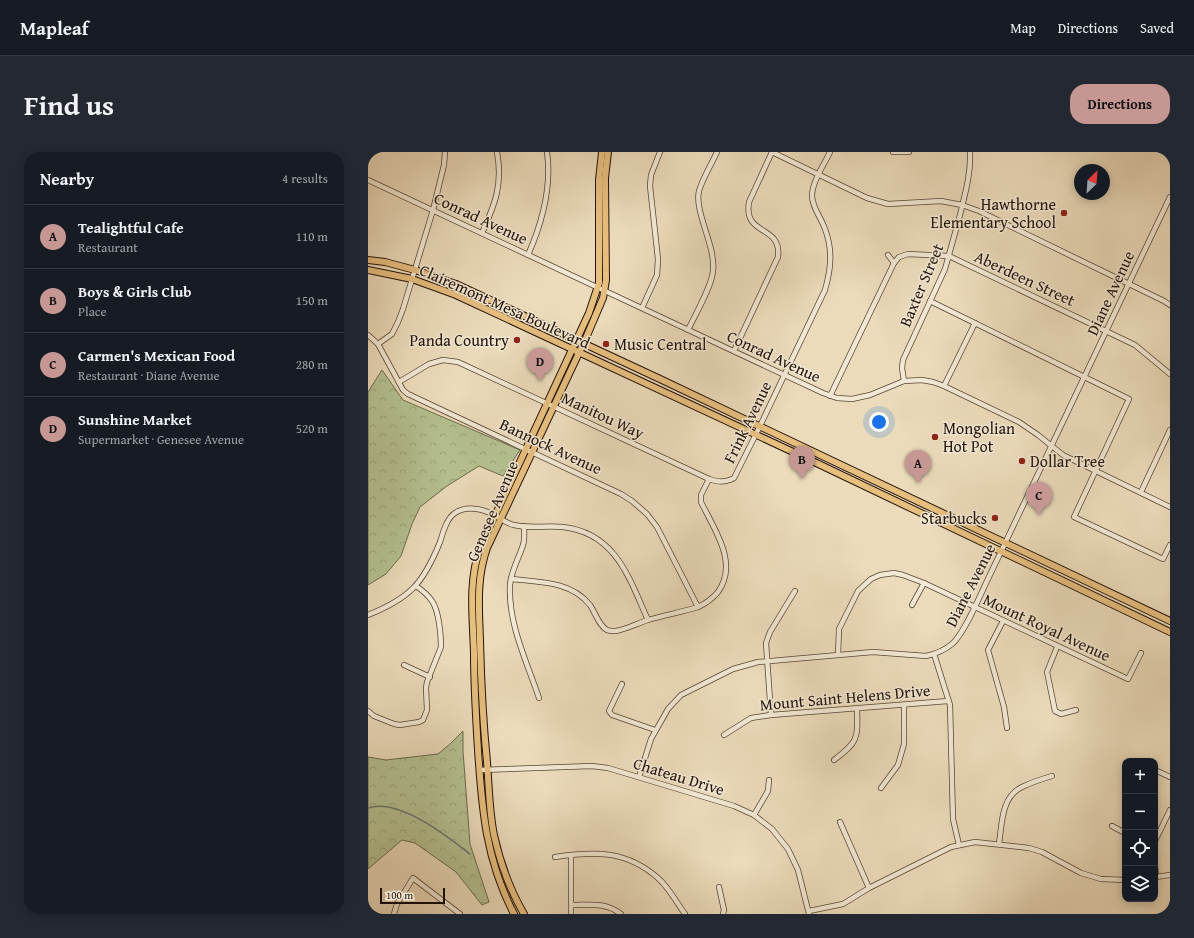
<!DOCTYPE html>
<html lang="en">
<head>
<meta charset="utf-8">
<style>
  :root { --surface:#171b24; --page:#242831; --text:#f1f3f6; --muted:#9ea1a6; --line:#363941; --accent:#c59692 }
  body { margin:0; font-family:"Gentium Book Plus",serif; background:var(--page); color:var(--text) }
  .controls { position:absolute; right:12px; bottom:12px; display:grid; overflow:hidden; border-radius:8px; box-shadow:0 2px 10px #0003 }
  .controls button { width:36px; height:36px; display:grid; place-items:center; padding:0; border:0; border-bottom:1px solid var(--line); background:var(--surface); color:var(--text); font:20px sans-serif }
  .compass { position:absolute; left:706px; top:12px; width:36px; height:36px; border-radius:50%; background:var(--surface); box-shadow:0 2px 10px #0003; rotate:25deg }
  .scale { position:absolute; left:12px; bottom:10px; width:65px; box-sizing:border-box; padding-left:4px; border:2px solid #23130a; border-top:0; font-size:11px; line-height:14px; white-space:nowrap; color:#23130a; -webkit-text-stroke:3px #f2e8d3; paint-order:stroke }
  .you { position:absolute; left:511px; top:270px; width:14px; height:14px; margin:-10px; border:3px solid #fff; border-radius:50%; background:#1a73e8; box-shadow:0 0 0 6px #1a73e833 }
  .badge { display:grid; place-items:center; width:26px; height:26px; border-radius:50%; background:var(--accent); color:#111; font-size:13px; font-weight:700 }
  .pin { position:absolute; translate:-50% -33px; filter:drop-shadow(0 1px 2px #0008) }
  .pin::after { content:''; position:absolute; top:21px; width:14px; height:12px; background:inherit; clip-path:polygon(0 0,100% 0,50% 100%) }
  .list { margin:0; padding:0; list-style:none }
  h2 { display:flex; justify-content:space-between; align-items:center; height:52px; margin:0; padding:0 16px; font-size:17px }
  h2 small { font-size:13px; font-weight:400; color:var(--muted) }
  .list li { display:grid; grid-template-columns:26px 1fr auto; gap:12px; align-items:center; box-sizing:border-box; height:64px; padding:0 16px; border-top:1px solid var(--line) }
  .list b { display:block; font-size:15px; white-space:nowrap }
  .list p { margin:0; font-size:13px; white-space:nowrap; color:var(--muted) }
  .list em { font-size:13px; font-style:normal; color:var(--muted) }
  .icon { flex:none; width:22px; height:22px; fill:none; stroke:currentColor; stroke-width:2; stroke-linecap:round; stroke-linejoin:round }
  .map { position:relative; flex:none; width:802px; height:762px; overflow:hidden; border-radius:16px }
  header { display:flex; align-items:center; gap:24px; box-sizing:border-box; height:56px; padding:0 20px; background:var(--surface); border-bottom:1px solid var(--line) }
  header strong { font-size:19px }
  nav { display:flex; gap:22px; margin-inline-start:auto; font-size:14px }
  .intro { display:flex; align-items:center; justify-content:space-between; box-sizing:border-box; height:96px; padding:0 24px }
  h1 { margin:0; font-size:28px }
  .button { padding:10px 18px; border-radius:16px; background:var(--accent); color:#111; font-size:14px; font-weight:700 }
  main { display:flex; gap:24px; padding:0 24px }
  aside { flex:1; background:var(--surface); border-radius:16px; box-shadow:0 2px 10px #0003 }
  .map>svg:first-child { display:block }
  .park { fill:url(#park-crowns); stroke:#6c6a4e }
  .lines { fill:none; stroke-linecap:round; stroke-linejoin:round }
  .stream { stroke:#6a7772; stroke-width:1.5 }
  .minor-casing { stroke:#554536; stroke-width:6 }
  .major-casing { stroke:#23130a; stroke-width:8 }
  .minor { stroke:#f2e8d3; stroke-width:4.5 }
  .major { stroke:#e6be7e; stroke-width:6 }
  .poi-dot { fill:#8f2418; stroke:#f2e8d3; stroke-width:1.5 }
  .labels { text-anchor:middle; stroke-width:3; stroke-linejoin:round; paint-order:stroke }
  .poi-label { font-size:16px; fill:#23130a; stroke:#f2e8d3; text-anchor:end }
  .street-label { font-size:16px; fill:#23130a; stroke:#f2e8d3 }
</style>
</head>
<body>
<header>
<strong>Mapleaf</strong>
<nav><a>Map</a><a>Directions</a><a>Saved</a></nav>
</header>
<div class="intro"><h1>Find us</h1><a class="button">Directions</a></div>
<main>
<aside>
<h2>Nearby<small>4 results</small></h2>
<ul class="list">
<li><span class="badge">A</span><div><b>Tealightful Cafe</b><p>Restaurant</p></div><em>110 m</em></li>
<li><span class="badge">B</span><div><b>Boys &amp; Girls Club</b><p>Place</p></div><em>150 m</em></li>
<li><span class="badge">C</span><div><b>Carmen's Mexican Food</b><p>Restaurant · Diane Avenue</p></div><em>280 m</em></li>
<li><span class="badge">D</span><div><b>Sunshine Market</b><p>Supermarket · Genesee Avenue</p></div><em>520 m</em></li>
</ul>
</aside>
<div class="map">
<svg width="802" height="762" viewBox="0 0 802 762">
  <defs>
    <pattern id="park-crowns" width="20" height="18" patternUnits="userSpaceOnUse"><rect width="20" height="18" fill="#b5c192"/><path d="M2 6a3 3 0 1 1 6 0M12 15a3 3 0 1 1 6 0" fill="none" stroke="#9ba57d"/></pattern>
  </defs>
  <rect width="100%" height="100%" fill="#ebdbbb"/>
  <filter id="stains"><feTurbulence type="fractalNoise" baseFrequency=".005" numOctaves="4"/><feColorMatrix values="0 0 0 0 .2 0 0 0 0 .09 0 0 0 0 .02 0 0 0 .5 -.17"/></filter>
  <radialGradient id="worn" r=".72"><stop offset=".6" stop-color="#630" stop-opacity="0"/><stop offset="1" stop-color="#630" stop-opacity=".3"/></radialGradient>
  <!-- park -->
  <g class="park">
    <polygon points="14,218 35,248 152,298 135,324 111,314 79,334 52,355 44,372 33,404 18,422 0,433 0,240"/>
    <polygon points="95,579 95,599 102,692 121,750 114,753 88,720 47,691 34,688 0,717 0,605 18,608 70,602 82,592"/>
  </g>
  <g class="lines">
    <!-- stream -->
    <path class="stream" d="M0,656C31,646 79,684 102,702"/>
    <!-- minor casing -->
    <g class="minor-casing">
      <g id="minor">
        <polyline points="404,0 499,46 520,52 573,49 594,53 611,59 796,149 802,153"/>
        <polyline points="525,0 541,0"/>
        <polyline points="0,28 455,241 469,246 484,247 502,243 536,229 554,228 565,230 576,234 651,270 670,283 695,303 802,355"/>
        <path d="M114,81C127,52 135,33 129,0"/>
        <path d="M160,103C174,71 184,35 179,0"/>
        <polyline points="520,103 526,111"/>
        <polyline points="562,149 761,247 706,365 795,407 802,393"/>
        <polyline points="274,156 289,123 290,107 282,34 283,23 292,0"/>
        <path d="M320,178C327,163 344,134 345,119C348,94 326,60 331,39C334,28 344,11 349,0"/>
        <polyline points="0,183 10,192 35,238 40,242 253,342 264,349 279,362 289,375 330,455"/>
        <polyline points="10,192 24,182 30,170 35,157 65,58 76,13 77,0"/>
        <path d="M366,199L410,105C414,72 375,85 381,50L404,0"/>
        <path d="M536,229L534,216L535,208L577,117C582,99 587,81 592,63C597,42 603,22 602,0"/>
        <path d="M31,230L61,212L75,208L90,210L341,327C350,330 356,331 366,326L392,274L457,138C463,117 465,98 457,77C453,65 444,56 444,43C445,28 456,13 462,0"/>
        <polyline points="576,234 607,171"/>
        <polyline points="462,244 526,111 531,105 540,102 581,104 767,193 802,222"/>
        <polyline points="773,340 802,278"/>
        <path d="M156,374C156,380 157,387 155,393C151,406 143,419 142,433C140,472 159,510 171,546"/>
        <path d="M143,427C171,430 203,429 222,453C227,460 231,474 239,478C241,479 246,479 248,479C259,477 270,471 280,468C297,463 314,460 330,455C339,451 344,447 350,440C371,411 346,377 333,350V343L341,327"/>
        <polyline points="544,453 556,431"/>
        <path d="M0,463C42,446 55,432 72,390C75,381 78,367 87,361C100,352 118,358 130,365C135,368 140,372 146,373C162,377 179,373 195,375C248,381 261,426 280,468"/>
        <polyline points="635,469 620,498 636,555 639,576"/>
        <polyline points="689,495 679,520 687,559 693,562 708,558"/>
        <polyline points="566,502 582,553 585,667 591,693"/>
        <polyline points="470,503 471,477 490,439 503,427 512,423 526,421 535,423 556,431 760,527 773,501"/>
        <polyline points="36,513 62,525"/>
        <polyline points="254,532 241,559 244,563 287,578"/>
        <path d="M0,559L6,564L26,572L32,573L51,570L55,568L59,558L58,536L59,530L73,495C73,483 71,459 64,449C60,443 54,438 48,434"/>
        <polyline points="403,563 398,491 402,480 427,439"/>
        <polyline points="356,583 383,566 403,563 580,549"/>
        <path d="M466,608C490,590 490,587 489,557"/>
        <polyline points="111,618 224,614 240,616 366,654 386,663 404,677 420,697 430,718 441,762"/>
        <polyline points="787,618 802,625"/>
        <path d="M271,625L283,587L300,557L313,543L365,517L390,510L505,500L558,504C567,502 577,498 584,492C596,482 611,446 619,429L802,45"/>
        <polyline points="513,636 530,613 536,592 536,553"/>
        <polyline points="386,663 400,639 401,628"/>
        <polyline points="472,670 501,736"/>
        <polyline points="744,674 757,681"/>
        <polyline points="787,689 802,658"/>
        <path d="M631,692C634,672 633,645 654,635C664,630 674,627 684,624"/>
        <polyline points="203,703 203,762"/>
        <path d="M187,705C227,699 259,698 291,727C301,736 309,751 317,762"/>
        <polyline points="787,712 788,725"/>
        <polyline points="787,725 802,723"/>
        <polyline points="351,735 356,758 355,762"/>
        <path d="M204,753C223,753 237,750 253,762"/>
        <polyline points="441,759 475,752 501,736 583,695 607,690 661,696 674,700 713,721 733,727 757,728"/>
        <polyline points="26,762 29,752 45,726 92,762"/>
      </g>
    </g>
    <!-- major casing -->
    <g class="major-casing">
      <g id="major">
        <polyline points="0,108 17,110 47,118 88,132 292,227 802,469"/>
        <polyline points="0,118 44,127 88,143 438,306 802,480"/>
        <path d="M146,762C118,708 114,658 110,598C108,566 106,534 106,501C105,466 100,430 112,396L221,161L231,131V28L234,0"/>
        <path d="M156,762C142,738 132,710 126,683C121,659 121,635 119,610C115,570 113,530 112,489C111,457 108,427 119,396L218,186L235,146L238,128L237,26L240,0"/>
      </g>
    </g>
    <!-- minor -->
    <use href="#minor" class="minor"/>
    <!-- major -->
    <use href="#major" class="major"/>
  </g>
  <!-- markers -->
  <g class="poi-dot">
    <circle cx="696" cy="61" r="4"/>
    <circle cx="149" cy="188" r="4"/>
    <circle cx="238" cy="192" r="4"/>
    <circle cx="567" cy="285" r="4"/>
    <circle cx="654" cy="309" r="4"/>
    <circle cx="627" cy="366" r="4"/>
  </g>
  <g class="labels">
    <!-- poi labels -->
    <g class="poi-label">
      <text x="688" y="58">Hawthorne<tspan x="688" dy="18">Elementary School</tspan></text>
      <text x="141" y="194">Panda Country</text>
      <text x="246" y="198" text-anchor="start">Music Central</text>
      <text x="575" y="282" text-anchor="start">Mongolian<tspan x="575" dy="18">Hot Pot</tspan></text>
      <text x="662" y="315" text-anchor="start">Dollar Tree</text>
      <text x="619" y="372">Starbucks</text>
    </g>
    <!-- street labels -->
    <g class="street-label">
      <text transform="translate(113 66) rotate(25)" y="6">Conrad Avenue</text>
      <text transform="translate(657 126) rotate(25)" y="6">Aberdeen Street</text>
      <text transform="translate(553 133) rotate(-67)" y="6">Baxter Street</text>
      <text transform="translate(742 141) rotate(-65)" y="6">Diane Avenue</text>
      <text transform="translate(137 154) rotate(24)" y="6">Clairemont Mesa Boulevard</text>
      <text transform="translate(406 204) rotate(25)" y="6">Conrad Avenue</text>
      <text transform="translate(235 263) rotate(25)" y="6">Manitou Way</text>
      <text transform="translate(379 270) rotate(-64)" y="6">Frink Avenue</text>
      <text transform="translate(183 294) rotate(25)" y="6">Bannock Avenue</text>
      <text transform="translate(124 359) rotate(-67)" y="6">Genesee Avenue</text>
      <text transform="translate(602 433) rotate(-63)" y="6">Diane Avenue</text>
      <text transform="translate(679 475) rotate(25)" y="6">Mount Royal Avenue</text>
      <text transform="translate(477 545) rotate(-5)" y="6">Mount Saint Helens Drive</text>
      <text transform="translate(311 624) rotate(17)" y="6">Chateau Drive</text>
    </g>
  </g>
  <rect width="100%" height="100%" filter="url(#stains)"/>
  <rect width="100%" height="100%" fill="url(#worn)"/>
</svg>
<div class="controls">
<button>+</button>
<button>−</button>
<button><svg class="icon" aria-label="locate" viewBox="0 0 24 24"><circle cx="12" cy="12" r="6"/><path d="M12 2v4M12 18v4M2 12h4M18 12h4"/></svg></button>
<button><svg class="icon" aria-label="layers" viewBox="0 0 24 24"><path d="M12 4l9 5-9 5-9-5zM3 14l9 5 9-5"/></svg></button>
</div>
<svg class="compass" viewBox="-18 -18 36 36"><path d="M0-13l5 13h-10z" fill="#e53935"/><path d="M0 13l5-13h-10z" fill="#9ea1a6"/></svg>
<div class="scale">100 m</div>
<div class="you"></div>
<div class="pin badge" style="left:550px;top:331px">A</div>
<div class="pin badge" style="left:434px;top:327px">B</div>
<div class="pin badge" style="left:671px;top:363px">C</div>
<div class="pin badge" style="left:172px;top:229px">D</div>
</div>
</main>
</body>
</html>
